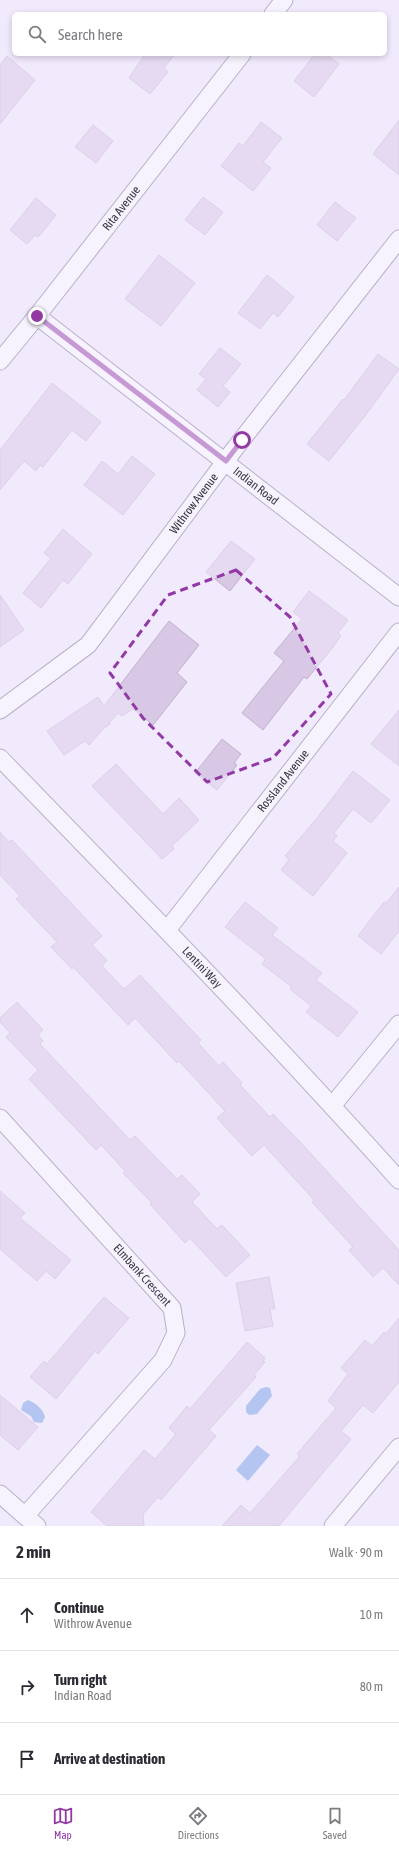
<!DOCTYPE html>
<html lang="en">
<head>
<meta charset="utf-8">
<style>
  :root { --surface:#fff; --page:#f2f2f3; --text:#2b2b33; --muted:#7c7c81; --line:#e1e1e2; --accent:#9239a4 }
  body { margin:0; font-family:"Asap Condensed",sans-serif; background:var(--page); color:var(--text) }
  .stop { position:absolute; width:12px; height:12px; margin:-9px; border:3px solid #9239a4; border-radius:50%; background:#fff }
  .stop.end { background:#9239a4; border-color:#fff; box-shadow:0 1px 4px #0008 }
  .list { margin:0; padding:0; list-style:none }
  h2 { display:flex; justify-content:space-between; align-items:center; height:52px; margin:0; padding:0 16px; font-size:17px }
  h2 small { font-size:13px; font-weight:400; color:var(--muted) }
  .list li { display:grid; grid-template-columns:26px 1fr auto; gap:12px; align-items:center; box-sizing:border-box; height:72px; padding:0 16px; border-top:1px solid var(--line) }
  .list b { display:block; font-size:15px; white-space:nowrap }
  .list p { margin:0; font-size:13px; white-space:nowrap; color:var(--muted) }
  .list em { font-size:13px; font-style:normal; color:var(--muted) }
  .icon { flex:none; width:22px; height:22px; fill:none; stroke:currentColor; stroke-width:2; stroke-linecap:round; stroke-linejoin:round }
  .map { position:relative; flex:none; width:399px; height:1526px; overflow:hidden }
  .search { position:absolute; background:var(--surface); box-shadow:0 2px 6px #0003; left:12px; right:12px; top:12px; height:44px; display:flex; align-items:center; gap:10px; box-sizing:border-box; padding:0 14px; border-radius:6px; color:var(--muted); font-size:15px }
  .sheet { height:268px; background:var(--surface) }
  nav { display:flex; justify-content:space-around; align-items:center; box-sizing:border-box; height:56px; border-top:1px solid var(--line); background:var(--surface); font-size:11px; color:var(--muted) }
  nav a { display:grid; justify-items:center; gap:2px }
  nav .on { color:var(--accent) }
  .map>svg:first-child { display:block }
  .water { fill:#6c99e3 }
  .building { fill:#d8c7e5; stroke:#c1b1ce }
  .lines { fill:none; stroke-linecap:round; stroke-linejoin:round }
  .street-casing { stroke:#776b87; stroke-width:19 }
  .street { stroke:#fff; stroke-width:17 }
  .route { stroke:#9239a4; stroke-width:5 }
  .marked { fill:none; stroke:#9239a4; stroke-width:3; stroke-dasharray:8 5; stroke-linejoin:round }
  .labels { text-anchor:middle; stroke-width:3.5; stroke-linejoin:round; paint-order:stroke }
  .street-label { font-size:12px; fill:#393441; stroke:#fbfbfb }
</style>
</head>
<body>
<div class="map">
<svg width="399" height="1526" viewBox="0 0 399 1526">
  <rect width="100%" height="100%" fill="#f1eafd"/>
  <!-- water -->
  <g class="water">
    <polygon points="266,1387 270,1388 272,1396 257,1414 249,1415 246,1412 246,1406 260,1389"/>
    <path d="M28,1400C37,1404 42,1408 45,1417L42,1423L34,1422L31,1416L21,1410L23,1403Z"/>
    <polygon points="257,1445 270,1455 248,1481 236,1470"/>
  </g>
  <!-- building -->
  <g class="building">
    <polygon points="145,54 175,54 164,68 168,72 150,94 129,78"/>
    <polygon points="315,54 326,54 339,64 314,97 294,81"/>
    <polygon points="7,56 35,80 0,124 0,65"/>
    <polygon points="399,120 399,175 373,154"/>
    <polygon points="261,122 282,138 263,162 271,168 253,191 221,166 239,143 243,146"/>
    <polygon points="93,125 113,141 96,163 75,147"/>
    <polygon points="203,197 223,212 205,235 185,220"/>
    <polygon points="36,198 56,215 40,235 37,237 35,235 27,244 10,230"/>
    <polygon points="335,202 356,218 337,241 317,225"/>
    <polygon points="159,255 195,283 161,326 125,299"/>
    <polygon points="267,275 294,297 278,317 273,313 260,329 238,313"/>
    <polygon points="220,348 241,364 223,386 230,392 218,407 197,390 206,379 199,374"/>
    <polygon points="378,354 399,369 365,416 329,461 307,444 343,399 344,400"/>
    <polygon points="52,383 101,422 86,441 72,430 43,467 40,465 36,471 24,461 0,490 0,450"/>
    <polygon points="132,456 155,474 123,515 84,485 102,461 118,474"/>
    <polygon points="63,529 92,554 68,584 63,580 41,608 23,593 51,558 44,553"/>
    <polygon points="231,541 255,559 230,591 206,572"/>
    <polygon points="309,591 348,620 338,633 341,636 333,647 307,679 304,677 263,730 242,713 284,661 274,653 302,619 293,612"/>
    <polygon points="0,595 24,630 0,647"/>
    <polygon points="169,621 199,645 177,673 187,682 153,725 133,709 122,716 118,713 109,723 110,724 103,729 89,745 85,741 64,755 47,731 98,697 104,706"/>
    <polygon points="399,710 399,766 371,744"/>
    <polygon points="222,739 241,754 234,763 237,765 217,790 195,773"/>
    <polygon points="116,764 163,814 179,798 199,820 172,846 174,849 162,859 92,786"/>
    <polygon points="353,771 390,800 371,823 353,809 334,833 337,836 333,841 347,853 313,896 281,870 289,860 285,856 317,818"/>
    <polygon points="0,832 9,842 12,840 102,936 92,945 107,960 102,966 124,989 140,975 201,1040 198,1043 219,1066 223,1062 242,1083 240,1085 270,1117 273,1114 302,1144 399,1250 399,1285 383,1268 373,1277 349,1250 353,1247 312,1202 314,1200 264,1145 252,1156 217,1118 225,1111 179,1061 177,1063 135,1018 128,1025 73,967 72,969 51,947 57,942 16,899 20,896 0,875"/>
    <polygon points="399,887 399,931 381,954 358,936 384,902 386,903"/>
    <polygon points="245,902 278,928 272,935 322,973 316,980 358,1012 338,1037 306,1012 311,1006 290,989 292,987 262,964 266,959 225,927"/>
    <polygon points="17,1002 43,1030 38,1035 43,1041 40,1044 130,1140 135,1136 177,1179 182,1175 200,1194 192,1202 217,1229 222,1225 250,1255 226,1277 190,1238 185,1243 150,1204 152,1203 123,1173 125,1171 101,1145 96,1150 29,1079 38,1070 6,1037 10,1033 0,1022 0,1018"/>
    <polygon points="0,1191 25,1213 20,1218 71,1260 55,1279 46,1271 37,1281 0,1249"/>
    <polygon points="269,1277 275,1309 270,1309 273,1326 245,1331 236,1283"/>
    <polygon points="104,1297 129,1318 98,1354 95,1351 56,1399 30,1377 44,1361 47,1364"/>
    <polygon points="399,1318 399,1382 373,1413 363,1405 341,1431 351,1439 279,1526 222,1526 241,1505 250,1513 300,1456 297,1454 336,1408 328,1401 348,1374 341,1368 365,1340 372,1346 384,1332 386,1334"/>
    <polygon points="247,1342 265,1358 263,1361 265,1362 254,1375 256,1377 209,1430 216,1436 161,1500 158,1497 143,1514 144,1526 107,1526 91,1512 144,1450 155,1459 176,1434 169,1428 187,1406 190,1409"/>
    <polygon points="0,1395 38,1427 18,1450 0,1435"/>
  </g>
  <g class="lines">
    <!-- street casing -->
    <g class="street-casing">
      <g id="street">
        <polyline points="273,14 284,0"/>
        <path id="s1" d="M37,316L399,597"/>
        <path id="s2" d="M0,361L37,316L242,54"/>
        <path id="s3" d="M0,710L88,645L236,447L399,239"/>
        <path id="s4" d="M0,758C135,897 270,1036 399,1180"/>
        <path id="s5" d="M167,930L399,632"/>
        <polyline points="332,1106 399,1024"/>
        <path id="s6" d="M0,1118L172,1308L176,1333L163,1360L25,1516L0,1494"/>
        <polyline points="25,1516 37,1526"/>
        <polyline points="333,1526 399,1447"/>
      </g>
    </g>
    <!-- street -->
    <use href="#street" class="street"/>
  </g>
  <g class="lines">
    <!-- route -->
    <polyline class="route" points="37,316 226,461 242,440"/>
  </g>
  <!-- marked area -->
  <path d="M0 0H399V1526H0ZM236,570L290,617L331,694L273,758L207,782L143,718L110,673L168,595Z" fill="#f1eafd" fill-opacity=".55" fill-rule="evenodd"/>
  <path class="marked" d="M236,570L290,617L331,694L273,758L207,782L143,718L110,673L168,595Z"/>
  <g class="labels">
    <!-- street labels -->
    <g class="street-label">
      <text dy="4" stroke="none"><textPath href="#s2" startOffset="195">Rita Avenue</textPath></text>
      <text dy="4" stroke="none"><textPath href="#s1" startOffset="277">Indian Road</textPath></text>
      <text dy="4" stroke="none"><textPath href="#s3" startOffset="286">Withrow Avenue</textPath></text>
      <text dy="4" stroke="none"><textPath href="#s5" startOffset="189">Rossland Avenue</textPath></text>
      <text dy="4" stroke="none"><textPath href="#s4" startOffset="291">Lentini Way</textPath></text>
      <text dy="4" stroke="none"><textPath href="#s6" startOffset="212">Elmbank Crescent</textPath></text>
    </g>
  </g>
</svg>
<div class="stop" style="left:242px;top:440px"></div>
<div class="stop end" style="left:37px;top:316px"></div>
<div class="search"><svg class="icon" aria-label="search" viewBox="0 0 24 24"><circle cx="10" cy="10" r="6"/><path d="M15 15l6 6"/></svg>Search here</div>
</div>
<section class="sheet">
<h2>2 min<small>Walk · 90 m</small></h2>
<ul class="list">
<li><svg class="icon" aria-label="ahead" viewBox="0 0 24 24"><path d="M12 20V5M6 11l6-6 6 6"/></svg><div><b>Continue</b><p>Withrow Avenue</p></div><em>10 m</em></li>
<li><svg class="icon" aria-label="right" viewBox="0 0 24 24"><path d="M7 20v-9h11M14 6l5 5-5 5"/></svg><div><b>Turn right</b><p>Indian Road</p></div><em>80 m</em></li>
<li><svg class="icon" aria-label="arrive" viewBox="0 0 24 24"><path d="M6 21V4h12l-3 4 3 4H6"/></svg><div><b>Arrive at destination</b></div></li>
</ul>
</section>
<nav>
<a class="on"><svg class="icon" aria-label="map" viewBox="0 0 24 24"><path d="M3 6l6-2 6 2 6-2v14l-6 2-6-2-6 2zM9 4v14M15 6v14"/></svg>Map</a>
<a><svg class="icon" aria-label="directions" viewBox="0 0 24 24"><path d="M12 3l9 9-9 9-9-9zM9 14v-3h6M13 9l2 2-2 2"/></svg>Directions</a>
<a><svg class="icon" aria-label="saved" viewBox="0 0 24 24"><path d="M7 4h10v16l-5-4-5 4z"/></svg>Saved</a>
</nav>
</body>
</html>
